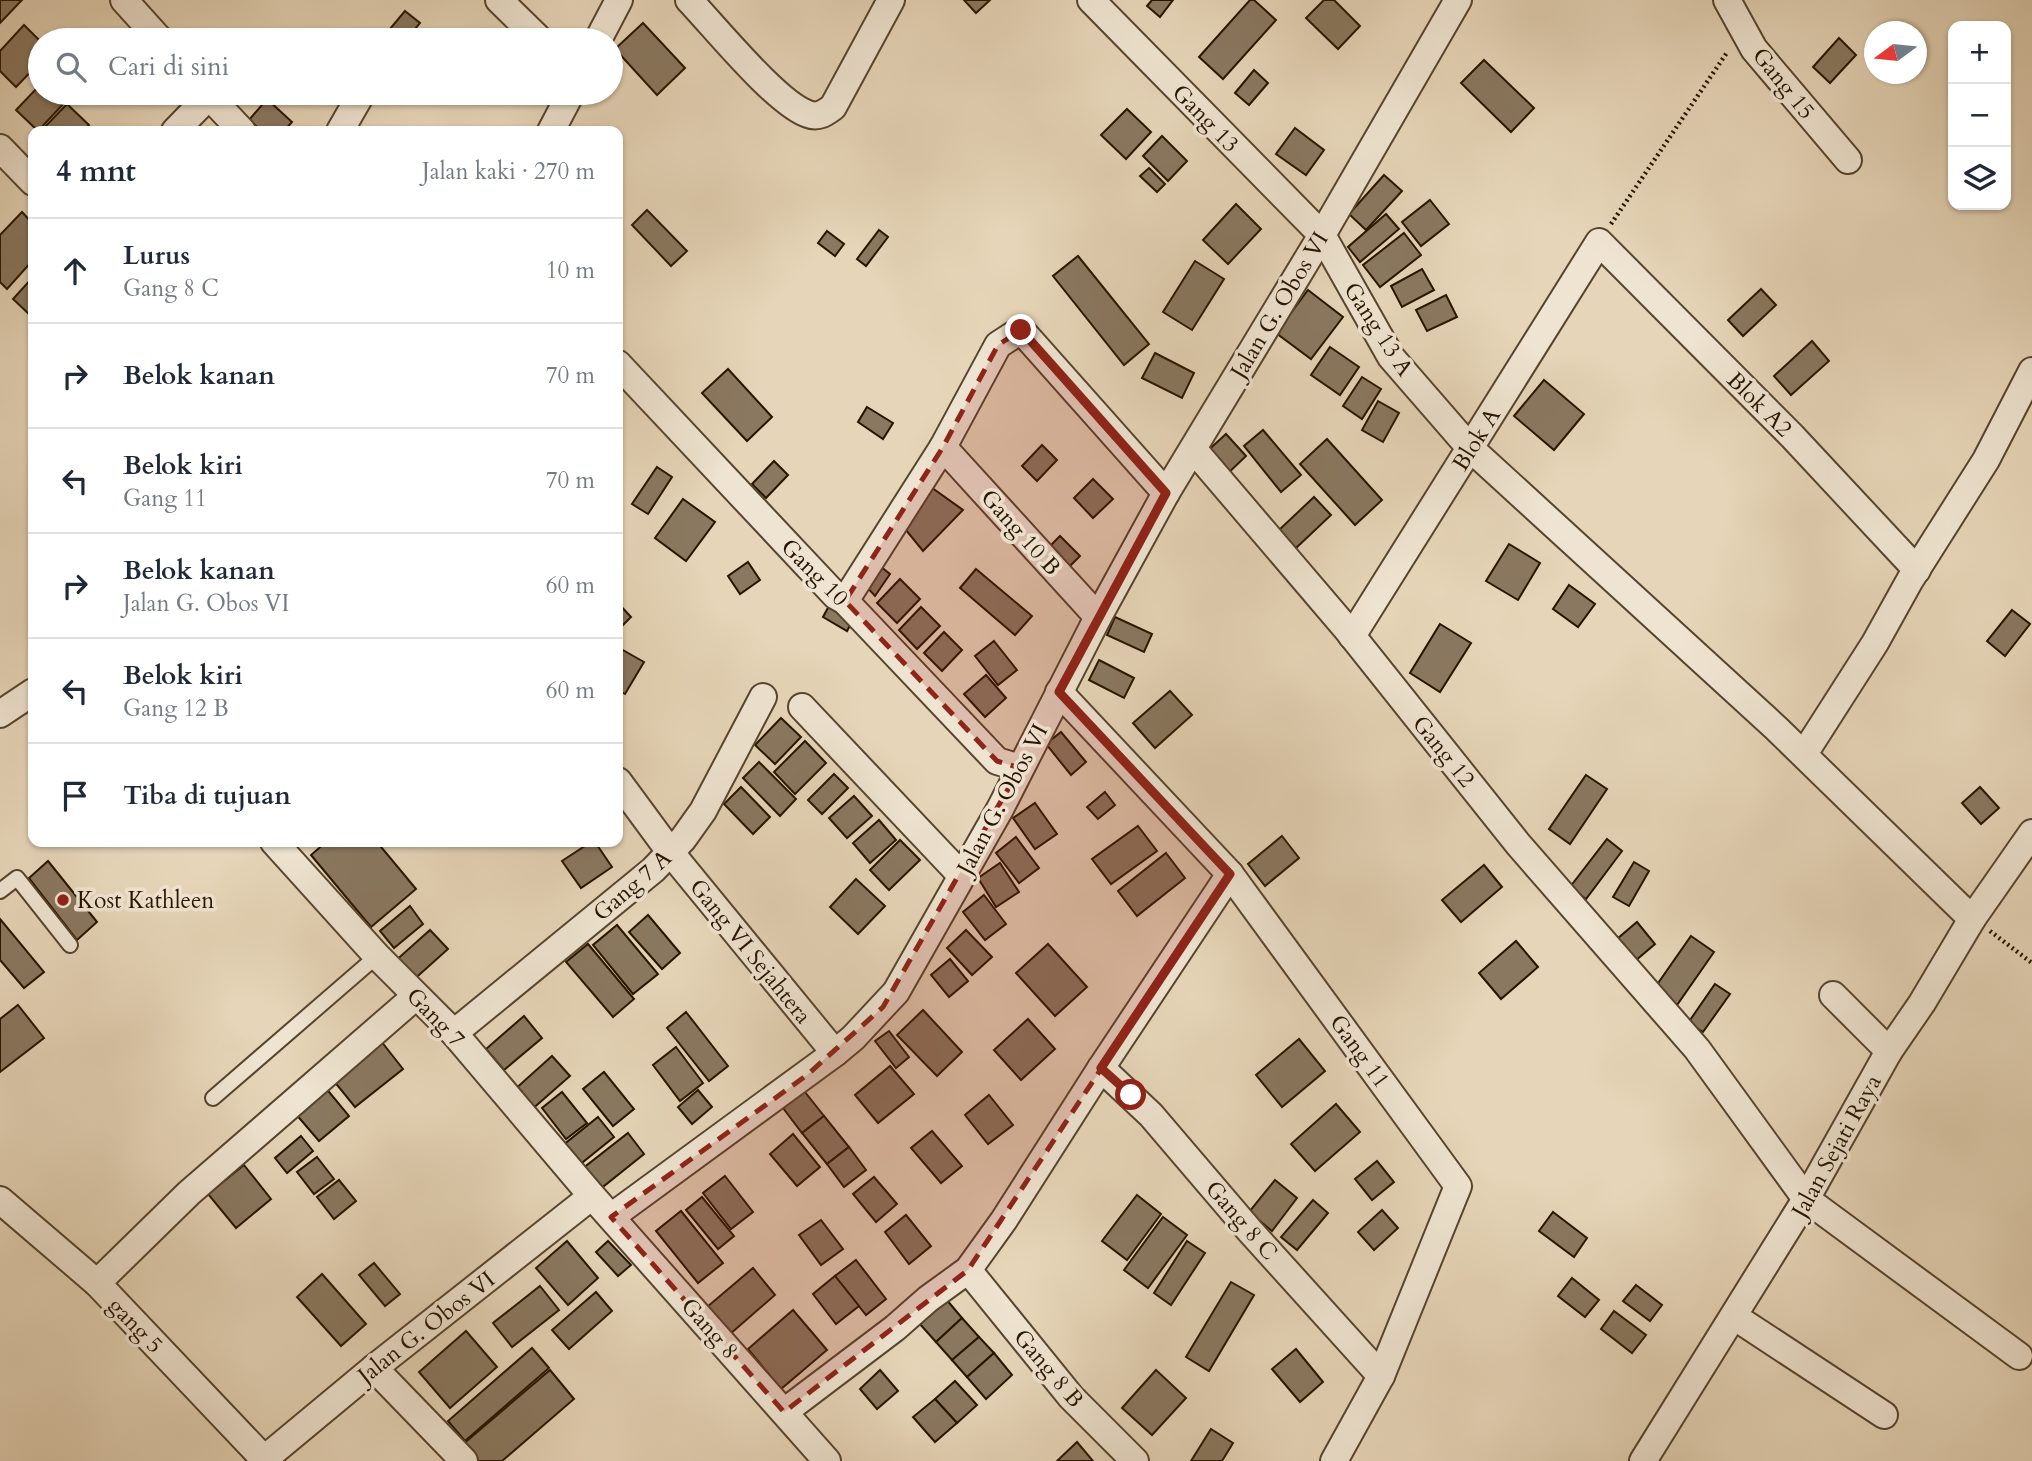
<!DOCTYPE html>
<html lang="id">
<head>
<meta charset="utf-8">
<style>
  :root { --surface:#fff; --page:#f6f6f7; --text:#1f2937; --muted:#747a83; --line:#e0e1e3 }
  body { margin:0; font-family:Cardo,serif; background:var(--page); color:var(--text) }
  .controls { position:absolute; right:21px; top:21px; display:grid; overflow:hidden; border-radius:14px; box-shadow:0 2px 5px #0004 }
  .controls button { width:63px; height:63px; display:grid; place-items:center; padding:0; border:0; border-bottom:2px solid var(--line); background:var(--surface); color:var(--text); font:35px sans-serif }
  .compass { position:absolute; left:1864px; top:21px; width:63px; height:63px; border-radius:50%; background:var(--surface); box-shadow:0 2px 5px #0004; rotate:255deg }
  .stop { position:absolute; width:21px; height:21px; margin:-16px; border:5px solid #8f2418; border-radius:50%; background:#fff }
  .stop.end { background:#8f2418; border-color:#fff; box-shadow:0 2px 7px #0008 }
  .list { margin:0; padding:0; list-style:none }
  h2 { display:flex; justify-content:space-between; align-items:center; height:91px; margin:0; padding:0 28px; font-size:30px }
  h2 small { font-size:23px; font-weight:400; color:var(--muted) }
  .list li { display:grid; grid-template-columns:46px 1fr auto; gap:21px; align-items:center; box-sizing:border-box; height:105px; padding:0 28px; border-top:2px solid var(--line) }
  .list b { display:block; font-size:26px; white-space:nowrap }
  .list p { margin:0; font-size:23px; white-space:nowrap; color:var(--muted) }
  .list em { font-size:23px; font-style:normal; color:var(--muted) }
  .icon { flex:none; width:38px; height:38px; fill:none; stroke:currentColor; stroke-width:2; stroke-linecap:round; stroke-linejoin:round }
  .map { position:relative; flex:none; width:2032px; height:1461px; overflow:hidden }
  .search { position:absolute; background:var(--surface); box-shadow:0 2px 5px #0004; left:28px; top:28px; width:595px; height:77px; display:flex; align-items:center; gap:18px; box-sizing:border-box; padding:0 24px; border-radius:38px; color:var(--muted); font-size:26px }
  .panel { position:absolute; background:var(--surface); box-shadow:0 2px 5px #0004; left:28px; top:126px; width:595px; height:721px; border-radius:14px }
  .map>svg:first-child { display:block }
  .building { fill:#8a7860; stroke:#271400; stroke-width:2 }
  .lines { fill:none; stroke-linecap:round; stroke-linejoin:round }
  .service-casing { stroke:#57442e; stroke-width:18 }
  .minor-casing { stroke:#57442e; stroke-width:30 }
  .path { stroke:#271400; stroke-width:4.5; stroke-dasharray:2 3.5; stroke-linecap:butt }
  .service { stroke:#efe4d1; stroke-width:14 }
  .minor { stroke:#efe4d1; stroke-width:26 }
  .route { stroke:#8f2418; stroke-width:9 }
  .marked { fill:#8f2418; fill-opacity:0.2; stroke:#8f2418; stroke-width:5; stroke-dasharray:14 9; stroke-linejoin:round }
  .poi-dot { fill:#8f2418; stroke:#efe4d1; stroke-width:2.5 }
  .labels { text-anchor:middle; stroke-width:7; stroke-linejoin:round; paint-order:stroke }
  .street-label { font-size:23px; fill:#271400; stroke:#efe4d1 }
  .poi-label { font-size:23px; fill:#271400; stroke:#efe4d1; text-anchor:start }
</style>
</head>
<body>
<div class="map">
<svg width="2032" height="1461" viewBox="0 0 2032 1461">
  <rect width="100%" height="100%" fill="#e6d5b8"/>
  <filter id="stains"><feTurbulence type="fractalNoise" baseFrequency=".00286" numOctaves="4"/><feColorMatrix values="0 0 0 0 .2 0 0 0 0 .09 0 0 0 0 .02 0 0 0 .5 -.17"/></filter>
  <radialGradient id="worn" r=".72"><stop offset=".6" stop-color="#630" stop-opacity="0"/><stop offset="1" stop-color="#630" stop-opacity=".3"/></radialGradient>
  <!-- building -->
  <g class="building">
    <polygon points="0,0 22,0 0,23"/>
    <polygon points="964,0 990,0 976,13"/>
    <polygon points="1152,0 1173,0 1160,17 1147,6"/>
    <polygon points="1250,0 1254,0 1276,20 1223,79 1199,57"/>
    <polygon points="1324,0 1334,0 1360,26 1338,49 1306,18"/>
    <polygon points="405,11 420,23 406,40 402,40 389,30"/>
    <polygon points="643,23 685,68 657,95 615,49"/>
    <polygon points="24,25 40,41 40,62 16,87 0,71 0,51"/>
    <polygon points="1839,38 1856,55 1830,83 1813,67"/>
    <polygon points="1484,60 1534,108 1511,132 1461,83"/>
    <polygon points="1254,70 1268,83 1249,105 1235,93"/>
    <polygon points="40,85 40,93 57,93 66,101 38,131 16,110"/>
    <polygon points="267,99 292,122 284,131 262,131 249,120"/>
    <polygon points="67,104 89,125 83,131 41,131"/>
    <polygon points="1127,109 1151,132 1126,159 1101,135"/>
    <polygon points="1295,128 1324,150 1306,175 1276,154"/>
    <polygon points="1162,136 1187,161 1168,181 1143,156"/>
    <polygon points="1149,168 1165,184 1157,192 1140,176"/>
    <polygon points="1384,175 1402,191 1366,230 1349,214"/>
    <polygon points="1430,200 1449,224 1421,246 1402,222"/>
    <polygon points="1236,204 1261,229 1228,264 1203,240"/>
    <polygon points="647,210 687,251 671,266 632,225"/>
    <polygon points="22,212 33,224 33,260 7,289 0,282 0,235"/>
    <polygon points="1386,214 1399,229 1360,262 1348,247"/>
    <polygon points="879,230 888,237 866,266 857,259"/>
    <polygon points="827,231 844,244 835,256 818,243"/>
    <polygon points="1404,233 1421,255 1380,287 1363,265"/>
    <polygon points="1078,256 1149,344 1124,365 1053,276"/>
    <polygon points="1195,261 1224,279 1192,330 1163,312"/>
    <polygon points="1422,269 1434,290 1402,307 1391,286"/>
    <polygon points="33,277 33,318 13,299"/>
    <polygon points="1761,289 1776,305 1743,336 1728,320"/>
    <polygon points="1308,290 1343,317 1311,359 1276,333"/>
    <polygon points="1446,295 1457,317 1427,331 1416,310"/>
    <polygon points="1812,341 1829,361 1791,395 1774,376"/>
    <polygon points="1330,347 1359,367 1340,395 1311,375"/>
    <polygon points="1155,353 1194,373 1182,398 1142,378"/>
    <polygon points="728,369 772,417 747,441 702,393"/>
    <polygon points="1362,377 1381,389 1362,419 1343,406"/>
    <polygon points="1544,380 1584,414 1554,450 1514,416"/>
    <polygon points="1378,401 1399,413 1383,442 1362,430"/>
    <polygon points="867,407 893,423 883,439 858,422"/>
    <polygon points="1263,430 1301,475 1281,492 1244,446"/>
    <polygon points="1226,434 1246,456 1223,478 1202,456"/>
    <polygon points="1327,439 1382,500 1355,525 1300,464"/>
    <polygon points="1042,445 1057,460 1037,481 1022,466"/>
    <polygon points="774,461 788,475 766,498 752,484"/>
    <polygon points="657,467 672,477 648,514 632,504"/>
    <polygon points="1093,479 1113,499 1093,518 1074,498"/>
    <polygon points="928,485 963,510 923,551 901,524"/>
    <polygon points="1314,497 1331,515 1296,548 1279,530"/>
    <polygon points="683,499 715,522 686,561 655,538"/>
    <polygon points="1060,536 1080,556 1062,574 1042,554"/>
    <polygon points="1509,544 1540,563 1518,600 1486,581"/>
    <polygon points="748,562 760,580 740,594 728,576"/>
    <polygon points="876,563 890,574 875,596 863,583"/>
    <polygon points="976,569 1032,616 1015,635 960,588"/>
    <polygon points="900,579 920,599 897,623 877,603"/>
    <polygon points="1569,585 1595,604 1578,627 1553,609"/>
    <polygon points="835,595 859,609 847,631 823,617"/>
    <polygon points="618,603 631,617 618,630"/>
    <polygon points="921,607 940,626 917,649 899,630"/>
    <polygon points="2012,610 2030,624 2005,656 1987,641"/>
    <polygon points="1115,617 1152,634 1144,652 1107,635"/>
    <polygon points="1440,624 1471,643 1440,692 1410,673"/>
    <polygon points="944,632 962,650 942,671 924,653"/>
    <polygon points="994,641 1017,670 998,685 975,656"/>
    <polygon points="621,649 644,662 625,694 618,690 618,654"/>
    <polygon points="1099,660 1134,678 1124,698 1089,680"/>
    <polygon points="986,675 1006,698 985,717 964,694"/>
    <polygon points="1170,691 1192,715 1155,748 1133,723"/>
    <polygon points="781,718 801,737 775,764 755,745"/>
    <polygon points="1061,732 1086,762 1071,775 1046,744"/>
    <polygon points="805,741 826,763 795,794 774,772"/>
    <polygon points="759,762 796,799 780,816 743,778"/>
    <polygon points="834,774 848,788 822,814 808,800"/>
    <polygon points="1586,775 1607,789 1570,844 1549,829"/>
    <polygon points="741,787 770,817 753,834 724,804"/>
    <polygon points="1980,787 1999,808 1981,824 1962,803"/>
    <polygon points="1105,792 1115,805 1098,819 1087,807"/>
    <polygon points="854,796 872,816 847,838 829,818"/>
    <polygon points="1035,803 1057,834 1035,849 1013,818"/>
    <polygon points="879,820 896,840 870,863 853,843"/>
    <polygon points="1138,826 1157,851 1111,884 1092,859"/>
    <polygon points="1282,836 1299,858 1265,886 1248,864"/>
    <polygon points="1016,837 1039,868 1019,883 996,853"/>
    <polygon points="1607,839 1622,851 1586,899 1570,887"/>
    <polygon points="900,840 920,860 889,890 870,870"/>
    <polygon points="326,842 377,842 416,889 371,927 311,855"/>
    <polygon points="591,842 595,842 612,867 581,888 562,861"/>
    <polygon points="1166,853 1185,878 1137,916 1118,891"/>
    <polygon points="48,861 97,922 77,940 29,878"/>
    <polygon points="1634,862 1649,871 1629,906 1613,897"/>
    <polygon points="1000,863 1019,892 996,907 978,878"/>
    <polygon points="1484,865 1502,887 1461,922 1442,900"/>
    <polygon points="856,879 885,906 858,934 830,907"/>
    <polygon points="984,895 1006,924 985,940 963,912"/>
    <polygon points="410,906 423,924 394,948 380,931"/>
    <polygon points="648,915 680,953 662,969 629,932"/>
    <polygon points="0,919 44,972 24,988 0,960"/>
    <polygon points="1637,922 1655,944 1635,961 1617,939"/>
    <polygon points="617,925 658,974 633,994 593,945"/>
    <polygon points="430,930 448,949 410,983 393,963"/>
    <polygon points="966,930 992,957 972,975 947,948"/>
    <polygon points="1691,936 1714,952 1677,1005 1654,989"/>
    <polygon points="1516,941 1538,967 1501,999 1479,973"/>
    <polygon points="588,944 634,999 613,1017 566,962"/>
    <polygon points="1048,944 1087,987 1055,1016 1016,973"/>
    <polygon points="950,959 968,981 949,997 931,975"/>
    <polygon points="1715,984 1730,994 1703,1032 1688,1023"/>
    <polygon points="18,1005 44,1038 0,1072 0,1019"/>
    <polygon points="923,1010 962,1052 937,1076 897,1035"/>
    <polygon points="686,1012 728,1066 709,1081 667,1028"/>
    <polygon points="524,1016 542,1038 504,1070 486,1049"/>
    <polygon points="1028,1019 1055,1049 1021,1080 994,1050"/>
    <polygon points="889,1031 909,1057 896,1068 875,1041"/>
    <polygon points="1299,1039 1325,1071 1282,1107 1256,1075"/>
    <polygon points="381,1041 403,1069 355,1107 333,1080"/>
    <polygon points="676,1047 703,1083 680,1101 653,1065"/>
    <polygon points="552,1056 570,1076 530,1111 513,1091"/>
    <polygon points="890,1066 914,1094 878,1123 855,1095"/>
    <polygon points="604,1072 634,1109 613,1126 583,1089"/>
    <polygon points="325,1087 349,1116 319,1141 295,1113"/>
    <polygon points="801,1087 824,1116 802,1133 780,1104"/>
    <polygon points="698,1090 712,1107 692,1124 678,1107"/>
    <polygon points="562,1092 587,1123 566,1139 542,1108"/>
    <polygon points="989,1095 1013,1125 988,1144 965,1115"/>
    <polygon points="1336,1104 1360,1132 1315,1171 1291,1144"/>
    <polygon points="824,1116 849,1147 827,1164 802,1133"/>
    <polygon points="598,1117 614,1137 578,1166 562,1146"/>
    <polygon points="932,1131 962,1166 941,1183 911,1148"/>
    <polygon points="628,1133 644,1154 599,1190 582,1169"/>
    <polygon points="793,1134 820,1167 797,1186 770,1154"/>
    <polygon points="301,1136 313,1151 287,1173 275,1158"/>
    <polygon points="849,1147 866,1170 844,1187 827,1164"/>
    <polygon points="317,1157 334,1179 314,1194 297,1172"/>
    <polygon points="1377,1161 1394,1182 1372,1200 1355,1179"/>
    <polygon points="244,1165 271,1199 236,1228 208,1194"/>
    <polygon points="725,1176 753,1212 731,1229 703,1193"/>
    <polygon points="874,1177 897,1204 876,1222 853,1194"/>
    <polygon points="339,1180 356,1201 334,1219 317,1197"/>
    <polygon points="1275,1180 1297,1198 1272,1231 1249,1212"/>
    <polygon points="1137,1195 1161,1214 1127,1260 1102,1241"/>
    <polygon points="702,1197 734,1236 718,1249 686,1210"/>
    <polygon points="1313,1200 1328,1213 1297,1250 1281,1237"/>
    <polygon points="1382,1210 1398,1228 1374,1250 1358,1232"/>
    <polygon points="681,1211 723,1263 698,1283 656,1231"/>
    <polygon points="1553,1212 1587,1238 1574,1257 1539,1231"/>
    <polygon points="906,1215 931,1246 909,1264 885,1232"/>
    <polygon points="1163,1217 1187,1235 1148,1288 1124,1270"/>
    <polygon points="821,1220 843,1249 821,1265 799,1235"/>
    <polygon points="567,1241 598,1278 568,1305 536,1268"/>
    <polygon points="608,1241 631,1265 618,1276 596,1252"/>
    <polygon points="1187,1241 1205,1253 1171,1305 1154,1293"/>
    <polygon points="856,1260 886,1299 866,1315 835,1276"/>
    <polygon points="374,1263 400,1294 385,1306 359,1275"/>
    <polygon points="753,1268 775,1295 730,1334 707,1307"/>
    <polygon points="322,1274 366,1324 341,1346 297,1297"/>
    <polygon points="835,1276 859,1306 836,1324 813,1294"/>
    <polygon points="1572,1278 1599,1300 1585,1317 1558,1296"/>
    <polygon points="1231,1282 1254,1295 1209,1371 1186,1357"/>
    <polygon points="1636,1285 1662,1305 1650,1321 1623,1301"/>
    <polygon points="540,1286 559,1310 512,1347 493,1323"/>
    <polygon points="596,1292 612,1311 569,1349 552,1330"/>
    <polygon points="946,1299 962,1318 936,1342 919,1323"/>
    <polygon points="793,1310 827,1350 781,1389 748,1349"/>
    <polygon points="1614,1311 1646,1335 1632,1353 1601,1329"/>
    <polygon points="962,1318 979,1337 952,1360 936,1342"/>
    <polygon points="466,1331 497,1367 450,1408 419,1372"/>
    <polygon points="979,1337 994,1353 967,1377 952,1360"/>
    <polygon points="532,1348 549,1368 465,1441 448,1421"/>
    <polygon points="1296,1349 1323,1382 1300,1402 1272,1369"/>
    <polygon points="994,1353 1012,1375 986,1399 967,1377"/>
    <polygon points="550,1370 574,1399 502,1461 476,1461 462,1445"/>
    <polygon points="880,1370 898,1391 877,1409 860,1389"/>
    <polygon points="1156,1370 1186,1398 1152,1435 1122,1408"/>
    <polygon points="955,1381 977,1405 957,1423 935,1399"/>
    <polygon points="935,1399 957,1423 935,1442 913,1417"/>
    <polygon points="1211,1429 1233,1443 1222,1461 1191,1461"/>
    <polygon points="1077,1442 1093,1461 1057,1461"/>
  </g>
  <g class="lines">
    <!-- service casing -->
    <g class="service-casing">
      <g id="service">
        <polyline points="0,891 17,878 70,945"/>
        <polyline points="213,1098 377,956"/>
      </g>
    </g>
    <!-- minor casing -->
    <g class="minor-casing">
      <g id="minor">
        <polyline points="124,0 160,40"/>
        <polyline points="499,0 540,40"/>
        <path d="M689,0C714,26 777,104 808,114C818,118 825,113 833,107L891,0"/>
        <polyline points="1091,0 1322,235 1391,357 1470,448 1776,728 1972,919"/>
        <polyline points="1727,0 1754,49 1848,160"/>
        <polyline points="598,40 619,0"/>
        <polyline points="206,93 242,131"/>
        <polyline points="175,131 209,96"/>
        <polyline points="340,131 359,98"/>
        <polyline points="551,131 571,93"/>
        <polyline points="0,148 33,182"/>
        <polyline points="618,364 836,596 845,601 997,761 1020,768"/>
        <polyline points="943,447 1098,617"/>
        <polyline points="1194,450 1345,627 1518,844 1697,1049 1806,1199 2019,1356"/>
        <polyline points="845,601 943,447 998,345 1021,330 1166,493"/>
        <polyline points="1352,636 1599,242 1792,436 1917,570"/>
        <polyline points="1059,692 1230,874 1458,1186 1381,1376 1334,1461"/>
        <polyline points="802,707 961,875"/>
        <polyline points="0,714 33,692"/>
        <polyline points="1804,754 1875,643 1910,580 1986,460 2032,371"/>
        <polyline points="618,781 671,853 835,1053"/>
        <polyline points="274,842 377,956 454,1033 592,1196 827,1461"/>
        <polyline points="1833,995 1889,1051"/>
        <polyline points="454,1033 653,870 683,839 703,811 763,697"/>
        <polyline points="1101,1068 1151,1115 1250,1231 1381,1376"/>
        <polyline points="0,1200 97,1283 264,1459"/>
        <polyline points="611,1217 835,1053 853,1038 896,992 1000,809 1098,617 1166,493 1322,235 1458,0"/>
        <polyline points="968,1270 1071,1397 1135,1461"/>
        <polyline points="97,1283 189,1193 416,996"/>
        <polyline points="1735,1317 1884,1415"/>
        <polyline points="374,1368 464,1461"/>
        <polyline points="784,1412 895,1328 928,1299 968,1270 1004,1220 1101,1068 1230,874"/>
        <polyline points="262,1461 374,1368 592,1196"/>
        <polyline points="1643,1461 1806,1199 1889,1051 1922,1003 1972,919 2032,833"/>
      </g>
    </g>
    <!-- path -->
    <g class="path">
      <polyline points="1611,224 1728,51"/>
      <polyline points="1990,931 2032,963"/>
    </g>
    <!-- service -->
    <use href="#service" class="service"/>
    <!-- minor -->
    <use href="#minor" class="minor"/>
  </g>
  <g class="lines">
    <!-- route -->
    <polyline class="route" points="1021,330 1166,493 1059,692 1230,874 1101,1068 1131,1095"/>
  </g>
  <!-- marked area -->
  <path class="marked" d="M1021,330L1166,493L1059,692L1230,874L968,1270L784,1412L611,1217L807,1075L883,1007L1020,768L997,761L845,601L943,447L998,345Z"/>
  <!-- markers -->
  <circle class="poi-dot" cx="63" cy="900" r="7"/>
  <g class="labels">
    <!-- street labels -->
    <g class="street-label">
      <text transform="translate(1784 83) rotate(51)" y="8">Gang 15</text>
      <text transform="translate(1206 118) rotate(46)" y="8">Gang 13</text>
      <text transform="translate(1279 305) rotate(-59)" y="8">Jalan G. Obos VI</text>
      <text transform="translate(1379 329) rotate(57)" y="8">Gang 13 A</text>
      <text transform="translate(1760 404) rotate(45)" y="8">Blok A2</text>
      <text transform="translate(1476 439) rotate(-58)" y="8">Blok A</text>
      <text transform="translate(1021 532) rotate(48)" y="8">Gang 10 B</text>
      <text transform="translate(815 572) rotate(45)" y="8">Gang 10</text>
      <text transform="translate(1444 751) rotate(51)" y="8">Gang 12</text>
      <text transform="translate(1002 799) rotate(-62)" y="8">Jalan G. Obos VI</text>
      <text transform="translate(632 885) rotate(-41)" y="8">Gang 7 A</text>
      <text transform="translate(751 951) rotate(51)" y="8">Gang VI Sejahtera</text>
      <text transform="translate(436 1017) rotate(46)" y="8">Gang 7</text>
      <text transform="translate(1360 1051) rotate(54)" y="8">Gang 11</text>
      <text transform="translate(1836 1146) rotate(-61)" y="8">Jalan Sejati Raya</text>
      <text transform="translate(1242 1220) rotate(49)" y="8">Gang 8 C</text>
      <text transform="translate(136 1325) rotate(46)" y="8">gang 5</text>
      <text transform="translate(426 1327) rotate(-38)" y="8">Jalan G. Obos VI</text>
      <text transform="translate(710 1328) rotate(48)" y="8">Gang 8</text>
      <text transform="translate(1049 1368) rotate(50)" y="8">Gang 8 B</text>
    </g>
    <!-- poi labels -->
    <g class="poi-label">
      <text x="77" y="908">Kost Kathleen</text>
    </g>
  </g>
  <rect width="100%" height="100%" filter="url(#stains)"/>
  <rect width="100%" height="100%" fill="url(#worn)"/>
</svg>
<div class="controls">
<button>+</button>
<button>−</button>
<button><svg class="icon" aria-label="layers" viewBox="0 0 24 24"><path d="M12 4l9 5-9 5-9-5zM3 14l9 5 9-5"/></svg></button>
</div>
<svg class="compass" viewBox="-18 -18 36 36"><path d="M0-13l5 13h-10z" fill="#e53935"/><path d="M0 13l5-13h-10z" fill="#747a83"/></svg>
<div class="stop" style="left:1131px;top:1095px"></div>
<div class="stop end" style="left:1021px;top:330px"></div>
<div class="search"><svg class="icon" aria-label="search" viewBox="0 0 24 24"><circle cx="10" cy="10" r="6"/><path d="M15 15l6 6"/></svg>Cari di sini</div>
<section class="panel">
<h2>4 mnt<small>Jalan kaki · 270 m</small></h2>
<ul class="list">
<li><svg class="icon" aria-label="ahead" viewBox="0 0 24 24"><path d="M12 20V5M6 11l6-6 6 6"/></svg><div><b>Lurus</b><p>Gang 8 C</p></div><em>10 m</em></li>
<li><svg class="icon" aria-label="right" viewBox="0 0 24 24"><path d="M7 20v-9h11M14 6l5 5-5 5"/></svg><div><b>Belok kanan</b></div><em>70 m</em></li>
<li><svg class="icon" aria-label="left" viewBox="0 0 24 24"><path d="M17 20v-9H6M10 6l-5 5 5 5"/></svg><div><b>Belok kiri</b><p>Gang 11</p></div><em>70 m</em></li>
<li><svg class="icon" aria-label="right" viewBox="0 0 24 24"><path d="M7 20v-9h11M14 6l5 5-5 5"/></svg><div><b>Belok kanan</b><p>Jalan G. Obos VI</p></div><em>60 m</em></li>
<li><svg class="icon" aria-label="left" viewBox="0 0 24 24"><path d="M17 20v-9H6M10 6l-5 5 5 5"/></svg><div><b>Belok kiri</b><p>Gang 12 B</p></div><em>60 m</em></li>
<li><svg class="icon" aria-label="arrive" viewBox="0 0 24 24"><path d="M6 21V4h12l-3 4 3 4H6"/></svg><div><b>Tiba di tujuan</b></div></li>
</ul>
</section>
</div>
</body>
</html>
